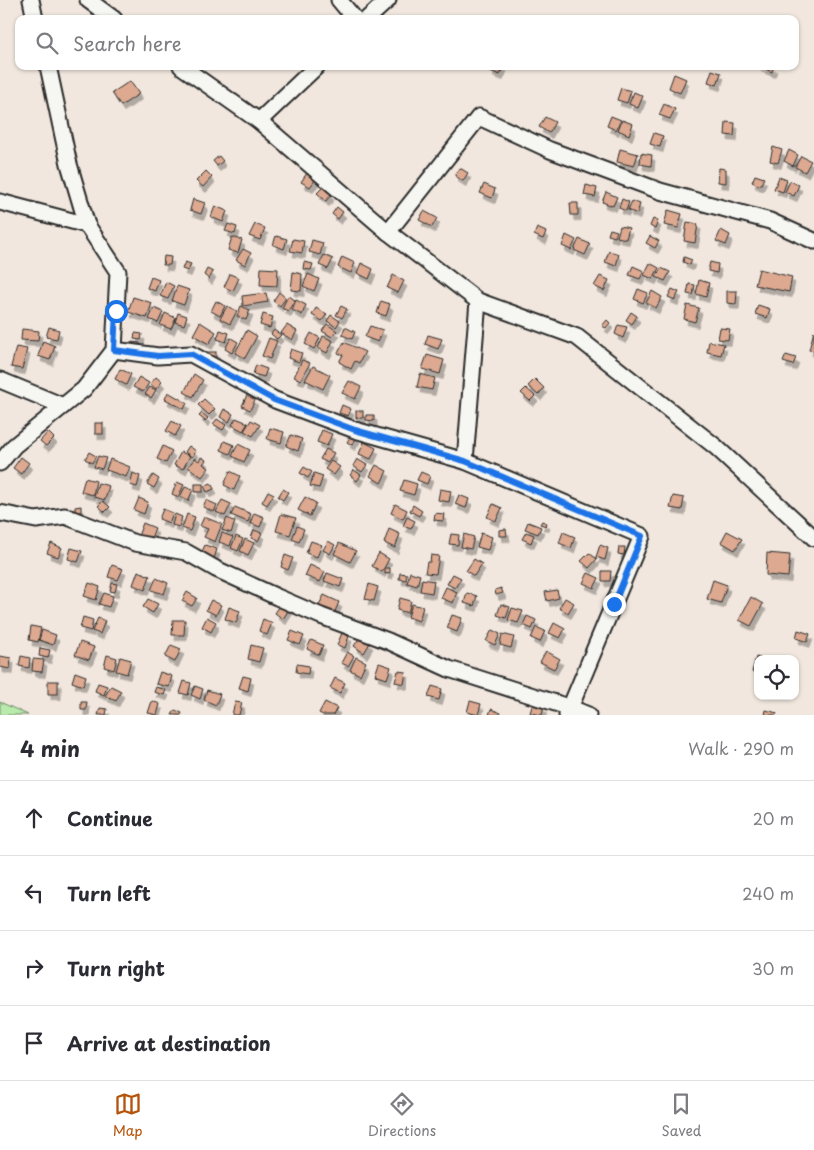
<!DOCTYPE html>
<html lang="en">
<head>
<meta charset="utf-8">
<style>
  :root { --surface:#fff; --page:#f2f2f3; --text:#2b2b33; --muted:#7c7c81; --line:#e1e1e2; --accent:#b45309 }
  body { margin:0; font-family:"Playpen Sans",sans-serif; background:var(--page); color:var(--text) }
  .controls { position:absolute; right:15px; bottom:15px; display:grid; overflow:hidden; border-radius:10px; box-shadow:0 1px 4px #0004 }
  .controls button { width:45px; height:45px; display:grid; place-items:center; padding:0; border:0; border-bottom:1px solid var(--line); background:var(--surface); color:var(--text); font:25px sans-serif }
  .stop { position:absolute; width:15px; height:15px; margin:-11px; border:4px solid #1a73e8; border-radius:50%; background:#fff }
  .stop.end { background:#1a73e8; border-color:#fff; box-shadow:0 1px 5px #0008 }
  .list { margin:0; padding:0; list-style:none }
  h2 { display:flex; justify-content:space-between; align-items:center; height:65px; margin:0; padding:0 20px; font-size:21px }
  h2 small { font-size:16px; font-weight:400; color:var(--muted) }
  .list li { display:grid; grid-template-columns:32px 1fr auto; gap:15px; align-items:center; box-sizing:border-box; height:75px; padding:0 20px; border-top:1px solid var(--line) }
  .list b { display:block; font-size:19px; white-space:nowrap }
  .list em { font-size:16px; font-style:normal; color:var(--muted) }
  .icon { flex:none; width:28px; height:28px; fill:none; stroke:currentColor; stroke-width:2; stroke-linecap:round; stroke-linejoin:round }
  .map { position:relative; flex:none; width:814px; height:715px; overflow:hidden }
  .search { position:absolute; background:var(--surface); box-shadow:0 1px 4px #0004; left:15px; right:15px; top:15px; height:55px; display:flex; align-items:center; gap:12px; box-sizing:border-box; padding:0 18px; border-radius:10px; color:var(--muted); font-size:19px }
  .sheet { height:365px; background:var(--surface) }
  nav { display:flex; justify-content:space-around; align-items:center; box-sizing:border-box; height:70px; border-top:1px solid var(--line); background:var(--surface); font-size:14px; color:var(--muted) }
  nav a { display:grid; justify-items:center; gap:2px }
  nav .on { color:var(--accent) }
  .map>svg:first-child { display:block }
  .green { fill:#b7eaab; stroke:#718a6b }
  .building { fill:#dda990; stroke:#2b2b2b; filter:url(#shadow) }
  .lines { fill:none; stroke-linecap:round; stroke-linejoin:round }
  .minor-casing { stroke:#2b2b2b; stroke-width:19 }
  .minor { stroke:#f6f6f2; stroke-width:15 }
  .route { stroke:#1a73e8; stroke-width:6 }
</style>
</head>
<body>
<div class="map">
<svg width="814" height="715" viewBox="0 0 814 715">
  <defs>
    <filter id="shadow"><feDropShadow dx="3" dy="5.5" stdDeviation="0" flood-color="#0004"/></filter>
  </defs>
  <rect width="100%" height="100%" fill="#f1e7de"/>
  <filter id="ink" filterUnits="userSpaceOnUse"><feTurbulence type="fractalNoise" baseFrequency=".02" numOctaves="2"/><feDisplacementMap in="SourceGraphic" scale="10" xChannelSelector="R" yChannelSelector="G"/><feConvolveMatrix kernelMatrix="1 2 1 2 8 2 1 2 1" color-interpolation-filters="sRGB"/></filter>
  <g filter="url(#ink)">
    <!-- green -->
    <polygon class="green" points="0,702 28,715 0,715"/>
    <!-- building -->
    <g class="building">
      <polygon points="492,66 504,66 500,75 490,71"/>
      <polygon points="758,66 774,66 772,72"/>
      <polygon points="712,70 721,73 717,85 708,82"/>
      <polygon points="674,74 686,79 680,93 669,88"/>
      <polygon points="130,81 139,94 121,106 112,93"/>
      <polygon points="621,88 631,91 627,103 617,100"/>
      <polygon points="634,92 643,96 638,108 629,104"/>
      <polygon points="664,104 675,109 670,119 659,115"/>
      <polygon points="611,116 621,120 616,130 607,126"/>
      <polygon points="545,117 555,122 549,133 539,127"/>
      <polygon points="622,120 633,124 629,135 618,130"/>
      <polygon points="726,122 735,123 734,136 725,135"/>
      <polygon points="654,133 663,136 660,147 650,144"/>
      <polygon points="773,147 782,150 778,163 770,161"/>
      <polygon points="620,149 638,154 634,166 617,162"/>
      <polygon points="789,150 798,155 793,166 784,161"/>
      <polygon points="641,153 652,155 651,166 640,164"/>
      <polygon points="219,156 223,161 217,166 213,161"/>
      <polygon points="801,156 811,161 805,172 795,167"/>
      <polygon points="460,168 468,173 463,181 455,176"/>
      <polygon points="719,168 726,169 726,183 718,182"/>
      <polygon points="206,171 212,177 203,187 196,181"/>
      <polygon points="307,173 316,179 310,187 301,182"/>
      <polygon points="755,175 764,178 760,186 752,182"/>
      <polygon points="779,177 787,180 783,192 774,189"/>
      <polygon points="790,181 799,185 794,196 785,192"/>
      <polygon points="484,184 495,189 492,198 480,193"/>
      <polygon points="586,185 597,188 595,197 584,195"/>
      <polygon points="323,187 331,195 326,201 317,193"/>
      <polygon points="606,192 617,197 613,206 602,202"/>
      <polygon points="193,199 205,203 201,214 190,210"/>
      <polygon points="622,199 629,202 626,211 619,208"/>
      <polygon points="632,201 640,204 637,214 628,210"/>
      <polygon points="570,203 578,203 578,215 571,215"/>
      <polygon points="215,206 227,211 223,222 211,217"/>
      <polygon points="337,207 343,212 338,219 332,214"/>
      <polygon points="668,210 682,214 678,228 664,225"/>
      <polygon points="424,211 437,218 432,227 419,220"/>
      <polygon points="653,219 658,221 655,229 650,226"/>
      <polygon points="687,222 698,224 695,243 684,241"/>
      <polygon points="228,224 237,227 235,234 225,231"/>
      <polygon points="255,224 265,228 260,240 249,236"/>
      <polygon points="620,226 629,228 626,239 617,237"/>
      <polygon points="537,228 546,232 543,239 534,235"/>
      <polygon points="610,229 617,231 615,237 608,235"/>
      <polygon points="721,230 730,235 726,245 716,241"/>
      <polygon points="566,235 576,240 571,250 562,246"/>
      <polygon points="276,236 287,239 284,249 273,245"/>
      <polygon points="650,236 659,241 655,248 646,243"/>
      <polygon points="232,237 242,240 238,253 228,250"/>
      <polygon points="293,239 304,241 302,253 290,251"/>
      <polygon points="579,239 590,244 585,255 574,250"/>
      <polygon points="312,240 323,243 320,255 309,252"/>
      <polygon points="243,249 251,253 245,265 236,260"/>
      <polygon points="609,251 619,254 616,266 605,262"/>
      <polygon points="324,255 333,259 328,269 319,265"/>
      <polygon points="164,256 171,257 170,265 163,265"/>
      <polygon points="342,257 355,263 351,273 338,267"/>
      <polygon points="684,257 692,260 690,265 683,262"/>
      <polygon points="185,262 191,264 188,271 182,269"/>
      <polygon points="304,262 313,264 311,270 303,269"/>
      <polygon points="710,262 718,264 717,273 708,271"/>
      <polygon points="361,263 373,269 369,279 357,273"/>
      <polygon points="650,263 659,268 653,279 644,275"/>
      <polygon points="633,266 644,271 640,279 629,275"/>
      <polygon points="261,268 278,269 277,286 260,285"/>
      <polygon points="661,268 670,272 665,281 656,277"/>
      <polygon points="207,269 213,272 209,279 204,275"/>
      <polygon points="759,269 792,277 789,292 755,285"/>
      <polygon points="293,272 302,274 301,291 291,290"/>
      <polygon points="230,274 239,278 233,291 224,287"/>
      <polygon points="308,274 319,279 314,291 303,286"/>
      <polygon points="393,275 404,281 398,293 387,288"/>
      <polygon points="600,276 609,280 604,291 594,286"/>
      <polygon points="151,277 159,280 155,291 147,288"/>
      <polygon points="699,280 709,283 706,297 696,294"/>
      <polygon points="166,282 174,286 168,299 160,296"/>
      <polygon points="689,284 695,285 693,295 687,294"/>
      <polygon points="177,286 189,290 184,305 172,301"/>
      <polygon points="638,289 648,293 643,303 634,299"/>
      <polygon points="672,289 679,292 675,300 668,297"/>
      <polygon points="652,291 662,297 656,308 646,303"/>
      <polygon points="727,291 737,291 736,304 727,303"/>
      <polygon points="279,292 286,298 280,306 273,301"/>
      <polygon points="266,293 268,302 243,306 242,296"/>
      <polygon points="288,296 295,300 288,311 282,308"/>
      <polygon points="133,297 152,303 147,318 128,312"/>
      <polygon points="296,300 306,305 302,315 292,310"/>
      <polygon points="216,301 225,306 220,316 211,311"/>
      <polygon points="381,301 390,304 386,316 377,313"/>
      <polygon points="687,305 699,308 695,322 684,319"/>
      <polygon points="758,305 770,309 767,318 755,314"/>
      <polygon points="227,306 237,311 230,324 220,319"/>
      <polygon points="241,306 250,310 246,320 237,316"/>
      <polygon points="341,306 347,309 342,318 336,315"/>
      <polygon points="154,308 163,312 158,323 149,319"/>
      <polygon points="316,308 327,314 322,321 312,315"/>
      <polygon points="631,312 637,316 632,324 626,320"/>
      <polygon points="165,313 176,318 171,329 160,325"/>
      <polygon points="178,313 187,316 184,325 175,322"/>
      <polygon points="263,314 273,317 270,328 260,325"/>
      <polygon points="331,315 340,321 336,327 327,321"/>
      <polygon points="607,320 610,323 606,328 602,326"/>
      <polygon points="200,322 216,332 209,344 193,335"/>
      <polygon points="327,324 337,331 332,337 322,331"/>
      <polygon points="287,325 297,331 292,340 281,333"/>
      <polygon points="618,325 627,327 623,338 615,334"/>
      <polygon points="370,326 383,330 378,342 365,337"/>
      <polygon points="49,327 59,330 57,339 46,337"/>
      <polygon points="345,327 355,332 352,339 342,335"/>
      <polygon points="720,328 730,329 728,340 718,339"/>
      <polygon points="22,329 39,331 38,341 21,340"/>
      <polygon points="220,330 229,333 226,342 217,339"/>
      <polygon points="247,330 257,336 245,358 235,353"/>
      <polygon points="274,330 281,335 277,339 271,334"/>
      <polygon points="814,331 814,351 809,350"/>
      <polygon points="135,333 142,334 141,340 134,339"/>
      <polygon points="311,333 320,338 314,349 305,344"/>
      <polygon points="428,335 442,339 438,349 425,344"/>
      <polygon points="323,336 333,341 327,353 318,348"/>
      <polygon points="231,338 238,342 232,353 225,349"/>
      <polygon points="269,338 277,341 270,359 262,356"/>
      <polygon points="43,341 55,346 50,360 38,356"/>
      <polygon points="709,341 724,344 721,355 707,352"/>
      <polygon points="132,342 140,343 139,349 131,348"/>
      <polygon points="344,342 365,352 359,363 355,361 351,369 339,362 343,355 338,353"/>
      <polygon points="16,347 27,349 22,369 11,367"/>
      <polygon points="291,349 302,353 299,362 288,358"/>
      <rect x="204" y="352" width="12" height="7"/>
      <polygon points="427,355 444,360 440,374 422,369"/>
      <polygon points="786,355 796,358 793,365 783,362"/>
      <polygon points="302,360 310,363 301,380 294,377"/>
      <polygon points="256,365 267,369 264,377 253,374"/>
      <polygon points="313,366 330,375 323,389 305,380"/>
      <polygon points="120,369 131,374 126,385 115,379"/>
      <polygon points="194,374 203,380 193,397 184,392"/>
      <polygon points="420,374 435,378 432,390 417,387"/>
      <polygon points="139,377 149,383 143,392 133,387"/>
      <polygon points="156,377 162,382 156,389 150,384"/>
      <polygon points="535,379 544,388 538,395 528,386"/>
      <polygon points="349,381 361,387 355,399 342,393"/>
      <polygon points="150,387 156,390 151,398 145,394"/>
      <polygon points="526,388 535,396 530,401 521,393"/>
      <polygon points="168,392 187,403 184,409 165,399"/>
      <polygon points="247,395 255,400 250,410 242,406"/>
      <polygon points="204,399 215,409 209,415 198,405"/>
      <polygon points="342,405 351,409 348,416 339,413"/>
      <polygon points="224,409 233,414 229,422 220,417"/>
      <rect x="356" y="411" width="7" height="7"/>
      <polygon points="202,413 208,418 205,421 199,416"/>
      <polygon points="366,415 374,415 374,421 366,420"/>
      <polygon points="236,418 248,423 243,431 232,425"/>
      <polygon points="217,419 226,425 223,430 213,424"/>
      <polygon points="251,420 260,425 253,436 244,431"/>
      <polygon points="172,421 181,426 175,436 166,431"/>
      <rect x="95" y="423" width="8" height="11"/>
      <polygon points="270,428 284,432 281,443 267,439"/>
      <polygon points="322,430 332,434 327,446 317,442"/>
      <polygon points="48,432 54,438 46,446 40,441"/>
      <polygon points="352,434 357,437 352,445 347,442"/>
      <polygon points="291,435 302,439 298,451 286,446"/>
      <polygon points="224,441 234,445 230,454 221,450"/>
      <polygon points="364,442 376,448 371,459 359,454"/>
      <polygon points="238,444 250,450 244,462 232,456"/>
      <polygon points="163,446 172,451 166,463 157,459"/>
      <polygon points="189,446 196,451 192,457 185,452"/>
      <polygon points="326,449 334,453 328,463 320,459"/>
      <polygon points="89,452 96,456 92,463 85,459"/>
      <polygon points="181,452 190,456 183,469 174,465"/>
      <polygon points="98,456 106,458 102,469 94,467"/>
      <polygon points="21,457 29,463 21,474 13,468"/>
      <polygon points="201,457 206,460 203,464 209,468 202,477 188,467 195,458 199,461"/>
      <polygon points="110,459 130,467 126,477 106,470"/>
      <polygon points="357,459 367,465 362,472 353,466"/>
      <polygon points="331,461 340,467 334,475 325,469"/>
      <polygon points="376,465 387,471 381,483 370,476"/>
      <polygon points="304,467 312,472 308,478 300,473"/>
      <polygon points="354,470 361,475 357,481 350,475"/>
      <polygon points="230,471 240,476 234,490 224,485"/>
      <polygon points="421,472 430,476 427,484 417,480"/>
      <polygon points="133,473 140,476 137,487 130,485"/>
      <polygon points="314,473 323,476 319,488 310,486"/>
      <polygon points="153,475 159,479 154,488 147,484"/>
      <polygon points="85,478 96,481 93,495 81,492"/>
      <polygon points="404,480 417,484 414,495 400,491"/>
      <polygon points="177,482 184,485 178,497 172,494"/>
      <polygon points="98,483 109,486 105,500 94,497"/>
      <polygon points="211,483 214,489 207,492 204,486"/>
      <rect x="195" y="484" width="8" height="8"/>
      <polygon points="185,487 193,490 188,501 180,497"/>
      <polygon points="283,489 288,492 283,500 278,497"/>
      <polygon points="440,489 451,491 449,502 438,500"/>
      <polygon points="268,491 274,494 267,505 262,502"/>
      <polygon points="459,495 469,499 466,508 455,504"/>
      <polygon points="673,496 684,498 682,510 670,508"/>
      <polygon points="305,497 316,503 310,516 298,510"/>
      <polygon points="139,498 148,502 144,514 134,510"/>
      <polygon points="206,500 217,505 214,512 203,507"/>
      <polygon points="222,500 231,504 225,516 216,512"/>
      <polygon points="103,501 110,507 105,512 98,506"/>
      <polygon points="395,504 407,510 403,519 391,513"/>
      <polygon points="493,504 502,508 496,521 487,517"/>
      <polygon points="413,505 422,511 419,516 410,511"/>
      <polygon points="81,506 81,512 75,512 75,507"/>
      <polygon points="235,507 251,514 248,522 231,515"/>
      <polygon points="163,509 173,513 169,523 159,519"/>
      <polygon points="254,513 264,517 260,527 250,523"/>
      <polygon points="435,513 444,514 443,521 434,520"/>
      <polygon points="175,514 182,517 179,527 172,525"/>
      <polygon points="187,514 195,517 190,531 182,528"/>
      <polygon points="281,514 296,518 290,535 276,531"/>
      <polygon points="204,517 222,524 215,542 204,537 208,529 200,526"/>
      <polygon points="407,517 415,521 411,529 403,526"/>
      <polygon points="227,518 235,522 231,533 222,530"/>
      <polygon points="542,521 547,523 546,526 540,524"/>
      <polygon points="528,522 541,527 538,534 525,529"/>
      <polygon points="143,523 155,528 150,541 138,536"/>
      <polygon points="297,526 304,529 299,542 292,539"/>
      <polygon points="389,529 400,534 395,548 384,543"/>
      <polygon points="506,529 507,536 499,536 499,530"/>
      <polygon points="254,530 262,533 258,541 251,538"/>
      <polygon points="727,531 742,539 735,550 721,542"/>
      <polygon points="526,532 534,535 531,543 522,539"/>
      <polygon points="563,532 575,537 571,548 559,543"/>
      <polygon points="222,533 233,537 230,546 219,542"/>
      <polygon points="481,533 492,537 488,550 477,547"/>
      <polygon points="451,534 459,535 458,545 449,544"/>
      <polygon points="464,534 474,537 471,549 461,547"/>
      <polygon points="236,536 243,539 238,551 231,548"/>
      <polygon points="245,539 254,543 248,555 240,551"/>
      <polygon points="311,541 322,545 317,557 306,553"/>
      <polygon points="328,541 335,545 330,554 323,550"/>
      <polygon points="51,543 62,548 58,557 47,553"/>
      <polygon points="339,543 356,551 350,562 334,554"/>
      <polygon points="205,545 217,549 214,559 201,554"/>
      <polygon points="600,545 608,548 605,560 596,557"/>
      <polygon points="619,547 625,547 624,555 618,554"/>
      <polygon points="71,548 82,551 78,562 68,559"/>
      <polygon points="379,553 389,559 382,572 372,566"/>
      <polygon points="589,553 597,559 589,568 581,561"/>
      <polygon points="767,553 790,555 788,577 766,575"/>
      <polygon points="285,555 293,558 288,570 281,567"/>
      <polygon points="431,555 439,556 436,574 425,573 427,562 430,562"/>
      <polygon points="474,559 482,564 474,576 466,571"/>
      <polygon points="112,565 123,569 118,580 108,577"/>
      <polygon points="310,565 325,572 320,582 305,576"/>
      <polygon points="385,568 390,568 390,573 385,574"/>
      <polygon points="138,571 150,576 145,590 133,585"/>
      <polygon points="602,571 611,571 610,581 602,581"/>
      <polygon points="410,572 420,575 417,586 407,583"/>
      <polygon points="327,573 343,579 340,587 324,581"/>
      <polygon points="400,573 407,574 406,580 399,579"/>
      <polygon points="588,573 599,578 594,588 583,583"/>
      <polygon points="453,574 461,578 455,588 447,584"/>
      <polygon points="156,578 168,583 164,594 151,590"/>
      <polygon points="422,579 434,581 432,593 420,591"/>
      <polygon points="713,580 727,585 721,603 707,599"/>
      <polygon points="89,583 100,587 96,600 84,596"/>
      <polygon points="112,583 117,584 115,592 110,591"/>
      <polygon points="369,584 378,587 374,601 365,599"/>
      <polygon points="446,587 457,592 453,603 441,598"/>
      <polygon points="501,588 503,593 496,595 495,590"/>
      <polygon points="557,590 559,598 547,601 545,592"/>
      <polygon points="187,592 197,598 192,606 182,601"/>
      <polygon points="104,593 113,596 109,607 99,604"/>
      <polygon points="467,593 477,596 474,606 464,603"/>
      <polygon points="324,595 339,602 334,614 318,607"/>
      <polygon points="751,597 763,604 751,626 739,620"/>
      <polygon points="400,598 411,601 408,613 397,610"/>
      <polygon points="565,598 574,603 568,613 559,608"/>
      <polygon points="148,599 158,604 153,613 143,607"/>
      <polygon points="211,600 221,605 216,615 206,610"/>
      <polygon points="282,603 290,608 283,619 275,613"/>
      <polygon points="412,604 423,607 419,621 408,617"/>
      <polygon points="501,604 510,607 506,618 497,615"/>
      <polygon points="229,607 240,611 236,623 225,619"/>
      <polygon points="512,608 523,611 518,623 508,620"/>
      <polygon points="452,615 462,618 457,632 447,628"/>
      <polygon points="527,616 536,620 532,629 523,625"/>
      <polygon points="83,617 93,620 91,631 80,628"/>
      <polygon points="207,617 216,622 211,632 202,627"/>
      <polygon points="98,618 105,621 100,634 92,631"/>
      <polygon points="263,619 272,623 267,635 259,631"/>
      <polygon points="173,620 185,620 184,635 172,635"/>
      <polygon points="554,623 565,629 560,638 549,633"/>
      <polygon points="31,626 41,628 38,642 29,640"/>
      <polygon points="536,627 545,631 540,642 531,638"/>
      <polygon points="42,630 56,635 53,645 39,640"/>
      <polygon points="492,630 500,634 495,645 486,641"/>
      <polygon points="798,630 810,634 807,642 796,638"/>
      <polygon points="292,631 304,636 300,645 288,640"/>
      <polygon points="342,633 349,636 345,648 337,645"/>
      <polygon points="502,634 514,637 511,648 500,645"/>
      <polygon points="360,637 370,643 364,653 354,646"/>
      <polygon points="311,640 323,645 319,655 307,649"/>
      <polygon points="80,642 94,647 89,660 75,655"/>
      <polygon points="171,645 181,649 175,662 165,657"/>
      <polygon points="251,645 263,648 259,662 248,659"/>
      <polygon points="40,648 50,650 48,658 39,656"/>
      <polygon points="546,651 560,659 554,669 540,662"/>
      <polygon points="347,652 354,656 348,666 341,663"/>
      <polygon points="107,655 117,658 114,670 104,667"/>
      <polygon points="0,656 11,658 10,669 0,667"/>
      <polygon points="21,656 30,658 29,668 19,666"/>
      <polygon points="120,657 131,660 127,674 116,671"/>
      <polygon points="356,657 366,662 360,675 350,670"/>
      <polygon points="756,657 764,659 758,659 758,674 752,672"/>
      <polygon points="33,659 44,660 42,672 32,671"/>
      <polygon points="379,663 391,667 387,679 375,675"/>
      <polygon points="297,664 309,666 308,674 296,672"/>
      <polygon points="398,671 406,672 404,684 395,682"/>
      <polygon points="75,672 86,676 83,686 72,682"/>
      <polygon points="160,672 172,676 169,687 156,684"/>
      <polygon points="243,676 251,678 248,691 239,688"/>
      <polygon points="335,678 345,683 340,693 330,688"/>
      <rect x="48" y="681" width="10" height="13"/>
      <polygon points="184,681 191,683 188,695 180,693"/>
      <polygon points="98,683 107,686 104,695 95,691"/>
      <polygon points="111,686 121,691 116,701 105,696"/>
      <polygon points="195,686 203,689 200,699 191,695"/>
      <polygon points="432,686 442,689 439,700 428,697"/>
      <polygon points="156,687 166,690 164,695 154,692"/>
      <polygon points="207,690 220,694 216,705 204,700"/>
      <polygon points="152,701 160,704 157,715 148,713"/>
      <polygon points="470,701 481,704 478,715 467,712"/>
      <polygon points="81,702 87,702 86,710 81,710"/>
      <polygon points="235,702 242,703 239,715 232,715"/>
      <polygon points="325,702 337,708 333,715 323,715 319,713"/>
      <polygon points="533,703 544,707 542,715 530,713"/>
      <polygon points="100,708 107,709 106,715 98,715"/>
      <polygon points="491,709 501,713 500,715 489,715"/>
      <polygon points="175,710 182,713 181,715 172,715"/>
      <polygon points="766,710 777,713 776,715 765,715"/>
    </g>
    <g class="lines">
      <!-- minor casing -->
      <g class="minor-casing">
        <g id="minor">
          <polyline points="31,0 35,19"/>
          <polyline points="88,0 114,19"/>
          <polyline points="339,0 355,19"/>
          <polyline points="367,19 388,0"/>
          <polyline points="181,66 259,121 388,232 478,301 577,337 716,447 814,538"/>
          <polyline points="259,121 317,66"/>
          <polyline points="0,202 87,225"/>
          <polyline points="388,232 479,117 550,150 660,191 770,221 814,241"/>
          <polyline points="114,350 158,356 191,354 275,400 355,430 465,461 642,536 567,715"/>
          <polyline points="0,380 63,406"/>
          <polyline points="465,461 478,301"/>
          <polyline points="0,463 14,446 84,389 114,350 118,272 87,225 69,164 48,66"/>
          <polyline points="0,513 36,520 65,516 135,543 186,552 216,569 277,597 321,616 388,641 449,669 571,708 588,715"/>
        </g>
      </g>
      <!-- minor -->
      <use href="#minor" class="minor"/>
    </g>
  </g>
  <g class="lines" filter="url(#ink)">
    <!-- route -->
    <polyline class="route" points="116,311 114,350 158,356 191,354 274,400 355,430 465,461 642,536 614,604"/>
  </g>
</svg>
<div class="controls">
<button><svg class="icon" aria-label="locate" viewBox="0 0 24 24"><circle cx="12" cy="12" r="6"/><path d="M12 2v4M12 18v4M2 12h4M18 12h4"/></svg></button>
</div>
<div class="stop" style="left:116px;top:311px"></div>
<div class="stop end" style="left:614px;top:604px"></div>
<div class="search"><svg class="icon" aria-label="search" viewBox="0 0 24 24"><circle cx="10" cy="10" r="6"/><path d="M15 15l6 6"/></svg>Search here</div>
</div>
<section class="sheet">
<h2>4 min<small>Walk · 290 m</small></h2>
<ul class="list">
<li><svg class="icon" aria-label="ahead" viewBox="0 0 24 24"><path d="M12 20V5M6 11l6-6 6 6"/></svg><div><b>Continue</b></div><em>20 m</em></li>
<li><svg class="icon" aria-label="left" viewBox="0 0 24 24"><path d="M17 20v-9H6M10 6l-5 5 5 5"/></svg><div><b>Turn left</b></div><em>240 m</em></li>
<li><svg class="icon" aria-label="right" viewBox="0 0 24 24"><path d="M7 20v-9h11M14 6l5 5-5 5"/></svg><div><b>Turn right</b></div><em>30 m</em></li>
<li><svg class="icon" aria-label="arrive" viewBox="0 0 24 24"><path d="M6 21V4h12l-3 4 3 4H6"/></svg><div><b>Arrive at destination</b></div></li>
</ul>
</section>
<nav>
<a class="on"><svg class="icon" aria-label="map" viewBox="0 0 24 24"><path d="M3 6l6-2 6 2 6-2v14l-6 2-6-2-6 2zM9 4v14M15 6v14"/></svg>Map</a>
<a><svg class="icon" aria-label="directions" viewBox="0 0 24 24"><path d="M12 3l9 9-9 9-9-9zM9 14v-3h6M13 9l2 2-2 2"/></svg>Directions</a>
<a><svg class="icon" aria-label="saved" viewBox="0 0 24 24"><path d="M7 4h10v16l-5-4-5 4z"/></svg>Saved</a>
</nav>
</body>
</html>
